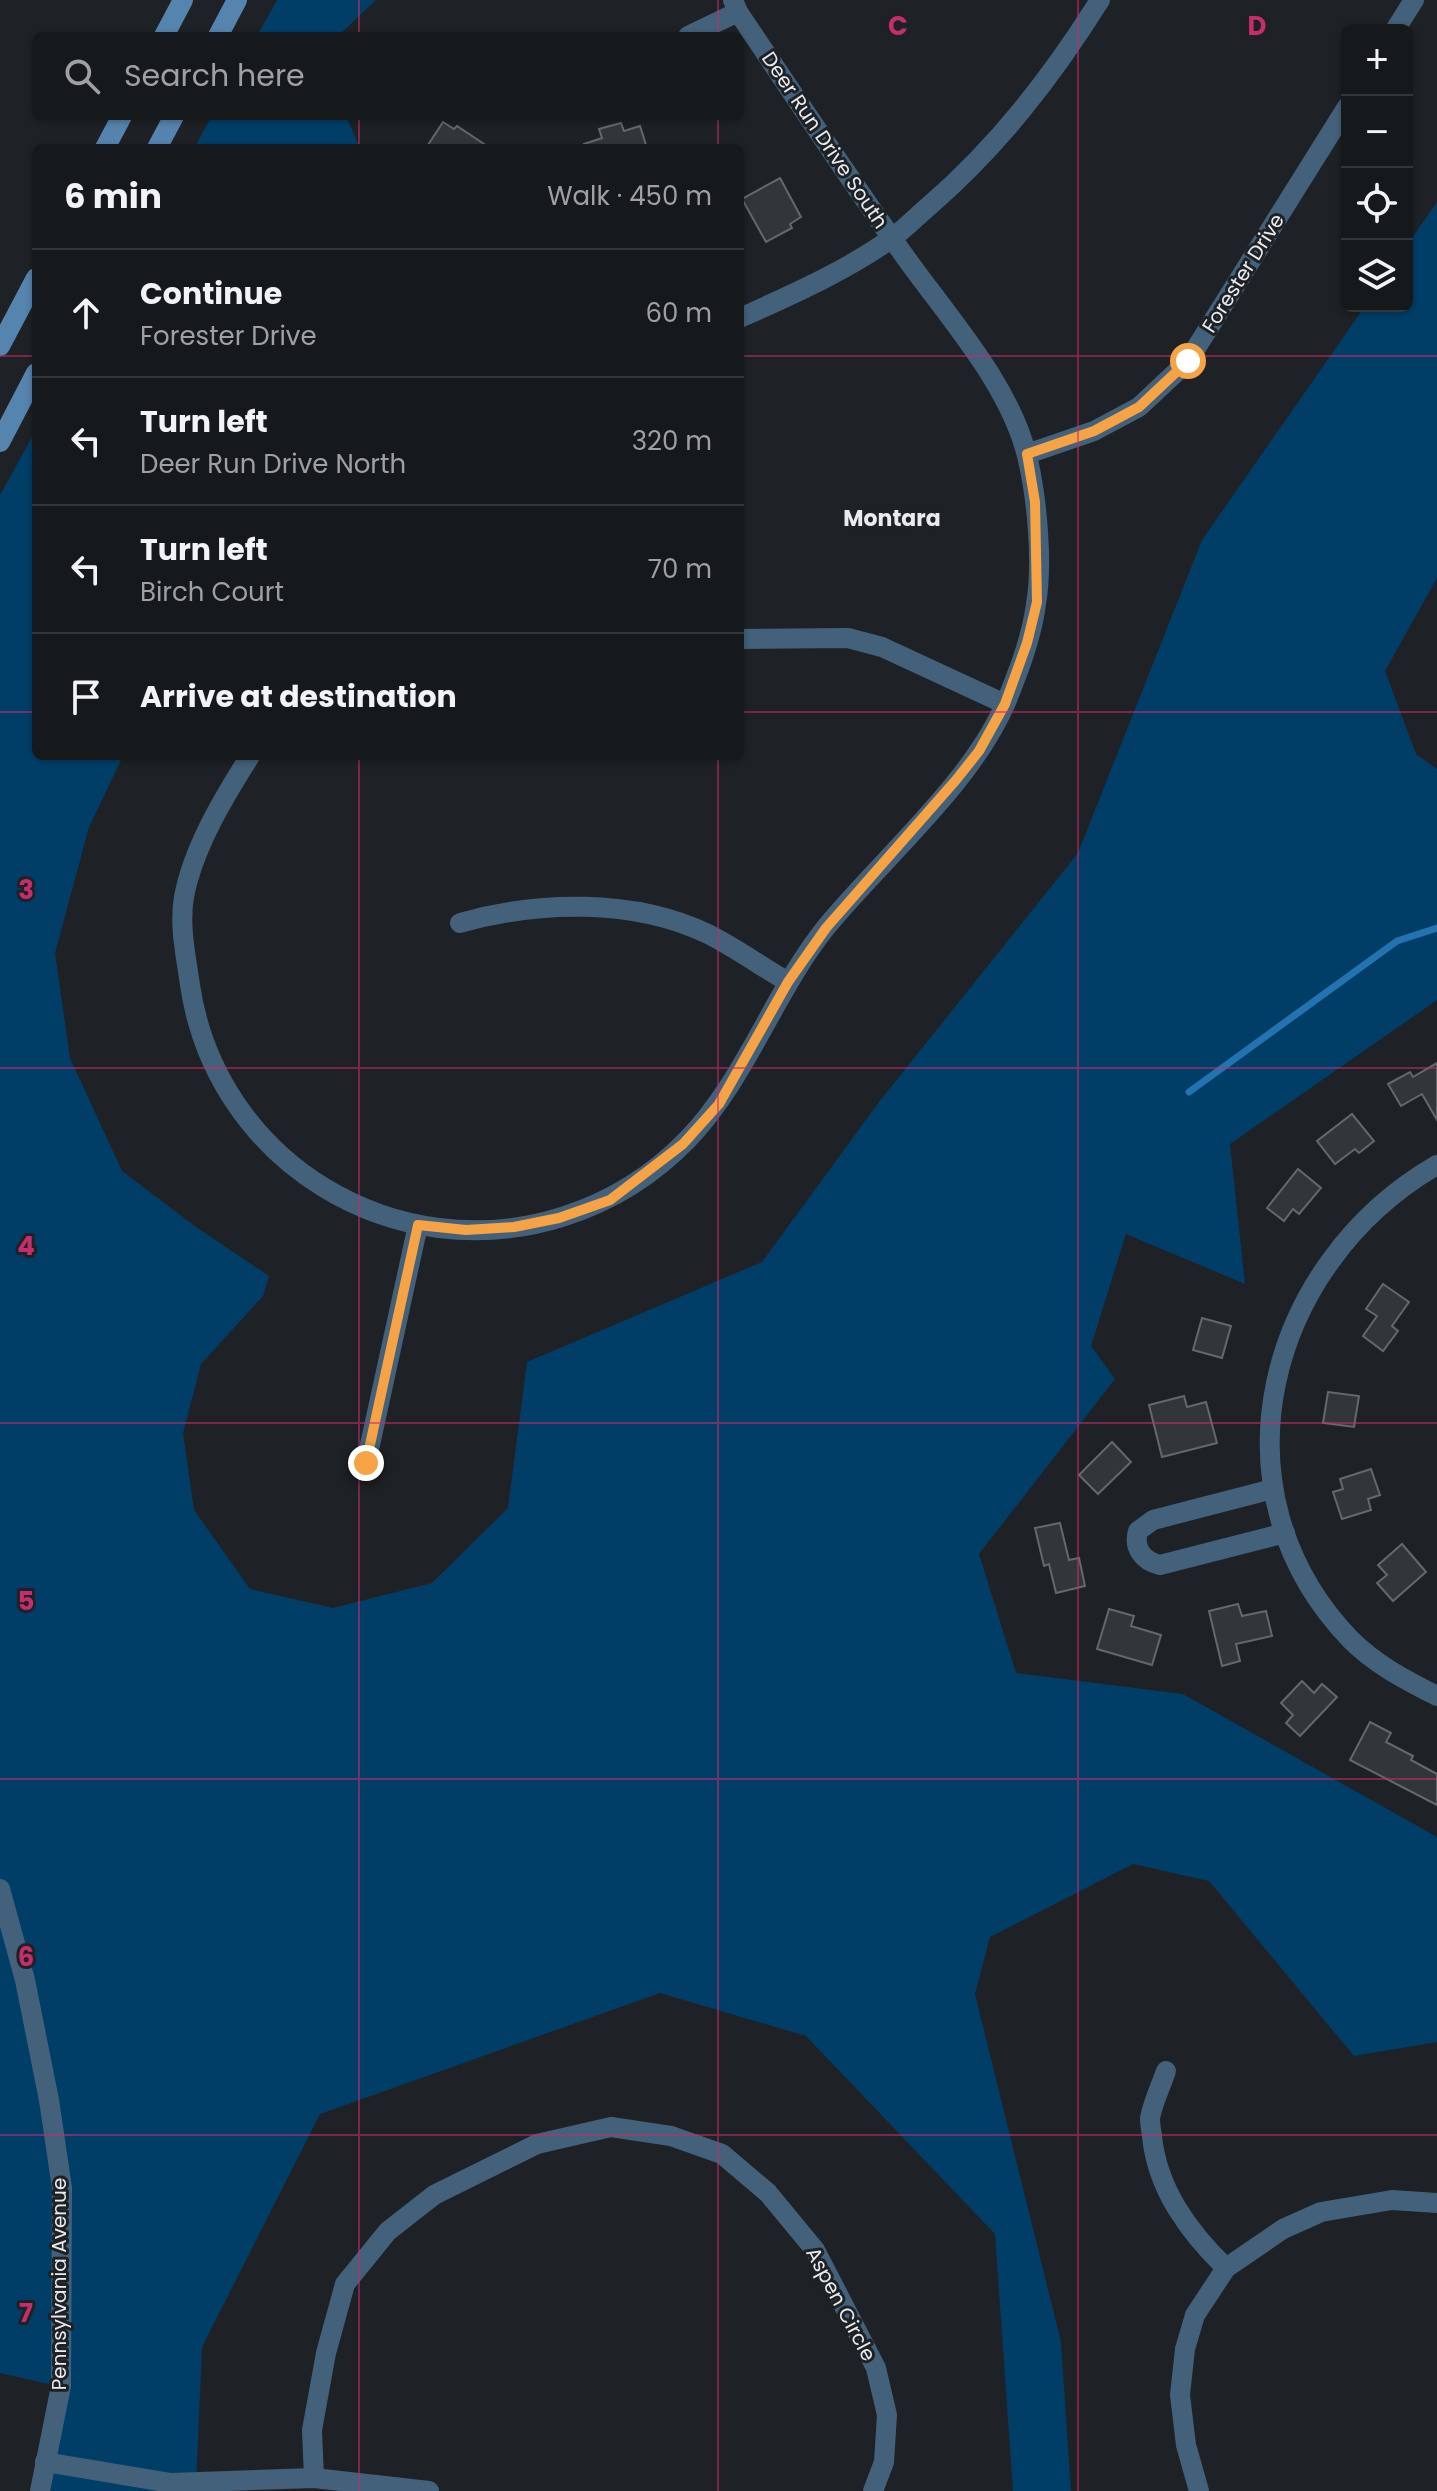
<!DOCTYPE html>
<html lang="en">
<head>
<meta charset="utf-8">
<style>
  :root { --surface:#16191c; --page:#232629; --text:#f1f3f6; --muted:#9ea0a3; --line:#35383b }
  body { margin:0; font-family:Poppins,sans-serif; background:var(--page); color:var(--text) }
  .controls { position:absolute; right:24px; top:24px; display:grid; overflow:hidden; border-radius:12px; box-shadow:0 2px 6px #0004 }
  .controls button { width:72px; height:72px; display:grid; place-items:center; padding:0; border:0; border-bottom:2px solid var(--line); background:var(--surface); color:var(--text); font:40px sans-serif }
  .stop { position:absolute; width:24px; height:24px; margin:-18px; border:6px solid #f5a345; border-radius:50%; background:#fff }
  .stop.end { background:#f5a345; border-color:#fff; box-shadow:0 2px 8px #0008 }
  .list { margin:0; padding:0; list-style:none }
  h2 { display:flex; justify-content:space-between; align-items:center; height:104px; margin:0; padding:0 32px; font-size:34px }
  h2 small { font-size:26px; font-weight:400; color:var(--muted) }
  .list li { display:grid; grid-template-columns:52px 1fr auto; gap:24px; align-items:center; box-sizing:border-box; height:128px; padding:0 32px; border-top:2px solid var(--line) }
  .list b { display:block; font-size:30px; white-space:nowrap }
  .list p { margin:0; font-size:26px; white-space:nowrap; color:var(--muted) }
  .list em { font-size:26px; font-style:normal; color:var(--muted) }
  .icon { flex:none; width:44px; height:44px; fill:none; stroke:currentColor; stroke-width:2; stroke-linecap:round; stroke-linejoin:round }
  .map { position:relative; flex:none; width:1437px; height:2491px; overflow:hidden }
  .search { position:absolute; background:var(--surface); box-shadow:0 2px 6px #0004; left:32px; top:32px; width:712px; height:88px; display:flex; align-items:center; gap:20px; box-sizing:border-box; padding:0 28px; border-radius:12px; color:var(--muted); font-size:30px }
  .panel { position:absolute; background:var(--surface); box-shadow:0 2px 6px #0004; left:32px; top:144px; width:712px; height:616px; border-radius:12px }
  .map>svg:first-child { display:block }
  .green { fill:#003e68 }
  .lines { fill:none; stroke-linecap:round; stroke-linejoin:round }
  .stream { stroke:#2273af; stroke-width:7 }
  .building { fill:#313639; stroke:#64686d; stroke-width:2 }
  .street { stroke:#43617b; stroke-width:20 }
  .secondary { stroke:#5584ae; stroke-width:20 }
  .route { stroke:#f5a345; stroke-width:10 }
  .grid { fill:none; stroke:#c62d6a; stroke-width:2; stroke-opacity:0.55 }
  .labels { text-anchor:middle; stroke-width:6; stroke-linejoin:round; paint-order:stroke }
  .street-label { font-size:20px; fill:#e9ebee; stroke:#1e2125 }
  .neighbourhood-label { font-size:22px; font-weight:bold; fill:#e9ebee; stroke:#1e2125 }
  .grid-label { font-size:26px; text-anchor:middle; font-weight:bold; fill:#c62d6a; stroke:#1e2125; stroke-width:6; stroke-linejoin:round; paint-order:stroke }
</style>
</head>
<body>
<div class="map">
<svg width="1437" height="2491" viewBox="0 0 1437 2491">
  <rect width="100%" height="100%" fill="#1e2125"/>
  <!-- green -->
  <g class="green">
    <polygon points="277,0 376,0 338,36 257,36"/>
    <polygon points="212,116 346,116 360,148 194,148"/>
    <polygon points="1437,202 1437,578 1385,671 1416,754 1437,769 1437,1000 1230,1144 1245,1284 1126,1234 1091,1346 1115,1379 979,1554 1016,1673 1183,1694 1437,1837 1437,2042 1354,2056 1209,1881 1133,1864 990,1937 975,1994 1061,2342 1071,2491 1013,2491 995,2234 806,2036 660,1993 320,2114 202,2347 196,2485 204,2491 51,2491 45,2462 61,2387 0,2373 0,495 36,430 36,756 123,756 89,827 55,953 70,1058 122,1171 196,1227 269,1276 263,1296 201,1364 183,1433 194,1510 250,1589 333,1608 432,1583 508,1508 527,1362 762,1262 879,1102 1078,853 1202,540 1365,306 1407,306 1407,245"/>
  </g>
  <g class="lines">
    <!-- stream -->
    <polyline class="stream" points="1189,1092 1397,941 1437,928"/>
  </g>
  <!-- building -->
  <g class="building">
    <polygon points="443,122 454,129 457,126 490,148 426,148"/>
    <polygon points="621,123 624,131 640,126 647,148 585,148 584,144 602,138 599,129"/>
    <polygon points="780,178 801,217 790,224 792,228 766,242 742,199"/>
    <polygon points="1437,1063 1437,1120 1422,1094 1401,1106 1388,1084 1410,1072 1413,1077"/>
    <polygon points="1352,1114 1374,1141 1359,1153 1355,1149 1335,1164 1317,1141"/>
    <polygon points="1298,1169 1321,1188 1299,1214 1293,1209 1284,1221 1267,1208"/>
    <polygon points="1383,1284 1409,1302 1392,1326 1398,1331 1383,1351 1363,1336 1377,1316 1366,1309"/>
    <polygon points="1202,1318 1231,1326 1222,1358 1193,1350"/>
    <polygon points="1328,1392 1359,1396 1354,1427 1323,1423"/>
    <polygon points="1184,1396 1187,1407 1206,1402 1217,1443 1162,1457 1149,1405"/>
    <polygon points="1112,1442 1131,1462 1098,1494 1079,1475"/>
    <polygon points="1371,1469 1380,1495 1368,1499 1371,1510 1342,1519 1333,1492 1343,1489 1340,1479"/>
    <polygon points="1060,1523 1069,1560 1079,1558 1085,1586 1056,1593 1049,1564 1044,1566 1035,1528"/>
    <polygon points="1402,1544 1426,1572 1393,1601 1377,1583 1387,1575 1378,1565"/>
    <polygon points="1238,1604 1242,1616 1266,1611 1272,1636 1236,1644 1240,1661 1222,1666 1209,1611"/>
    <polygon points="1109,1609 1134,1616 1131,1626 1161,1635 1152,1665 1097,1649"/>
    <polygon points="1302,1681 1314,1693 1322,1684 1337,1697 1300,1736 1286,1723 1293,1715 1281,1703"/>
    <polygon points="1370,1722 1391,1733 1386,1742 1413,1756 1411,1760 1437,1774 1437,1805 1350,1760"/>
  </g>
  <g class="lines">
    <!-- street -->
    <g class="street">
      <polyline points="1395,30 1414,0"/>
      <polyline points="688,36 738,12"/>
      <path d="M740,318C791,295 846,271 892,238C905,229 916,217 929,206C998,146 1051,78 1100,0"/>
      <polyline points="1027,454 1094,431 1139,407 1188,361 1347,107"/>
      <polyline points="740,639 848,638 882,647 1005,704"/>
      <path d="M250,756C224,797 193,848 184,897C179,926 186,956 190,985C216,1162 396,1271 565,1216C611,1201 653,1175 687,1140C747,1078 773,993 827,926C884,857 973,782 1007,700C1019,670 1032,636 1036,604C1043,563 1037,500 1028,460C1011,384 945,314 901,251C845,173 792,92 738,12L733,0"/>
      <path d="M460,923C538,901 633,898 708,934C736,948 762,967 788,982"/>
      <path d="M1437,1165C1266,1264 1207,1491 1351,1640C1376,1665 1406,1680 1437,1696"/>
      <polyline points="366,1463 418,1225"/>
      <path d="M1273,1489L1153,1520L1138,1531C1133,1548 1143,1561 1160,1565L1285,1533"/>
      <polyline points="0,1889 25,1980 49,2100 62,2188 61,2386 40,2491"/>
      <path d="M1166,2071C1161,2086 1153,2102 1150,2118C1150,2123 1151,2130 1152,2136C1157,2189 1189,2232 1226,2268"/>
      <polyline points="45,2462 171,2483 314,2478 429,2491"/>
      <polyline points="314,2478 312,2430 326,2353 345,2284 388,2231 434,2195 537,2144 611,2127 671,2136 722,2154 768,2193 815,2250 876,2368 887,2415 884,2462 873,2491"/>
      <polyline points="1199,2491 1186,2445 1180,2395 1185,2349 1195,2315 1226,2268 1283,2229 1321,2212 1392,2200 1437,2203"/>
    </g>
    <!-- secondary -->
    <g class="secondary">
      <polyline points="164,36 183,0"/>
      <polyline points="218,36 237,0"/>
      <polyline points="105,148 122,116"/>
      <polyline points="157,148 174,116"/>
      <polyline points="0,346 36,278"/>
      <polyline points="0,442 36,373"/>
    </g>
  </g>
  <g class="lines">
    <!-- route -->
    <polyline class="route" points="366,1463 418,1225 466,1230 514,1227 559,1218 610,1200 683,1144 719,1104 788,982 826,928 956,780 979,751 1005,704 1027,643 1037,602 1035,502 1027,454 1094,431 1139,407 1188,361"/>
  </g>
  <!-- grid -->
  <path class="grid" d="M359,0V36M718,0V36M1078,0V2491M359,116V148M718,116V148M0,356H36M740,356H1437M0,712H36M740,712H1437M359,756V2491M718,756V2491M0,1068H1437M0,1423H1437M0,1779H1437M0,2135H1437"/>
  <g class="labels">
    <!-- street labels -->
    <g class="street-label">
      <text transform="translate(825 140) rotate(56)" y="7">Deer Run Drive South</text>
      <text transform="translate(1243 273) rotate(-58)" y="7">Forester Drive</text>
      <text transform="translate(59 2284) rotate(-90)" y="7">Pennsylvania Avenue</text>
      <text transform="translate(841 2304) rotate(62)" y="7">Aspen Circle</text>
    </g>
    <!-- neighbourhood labels -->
    <g class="neighbourhood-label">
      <text x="892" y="526">Montara</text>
    </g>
  </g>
  <g class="grid-label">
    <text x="898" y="35">C</text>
    <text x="1257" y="35">D</text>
    <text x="26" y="899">3</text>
    <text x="26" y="1255">4</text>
    <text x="26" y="1610">5</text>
    <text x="26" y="1966">6</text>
    <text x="26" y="2322">7</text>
  </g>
</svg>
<div class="controls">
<button>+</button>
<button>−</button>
<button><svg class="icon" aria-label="locate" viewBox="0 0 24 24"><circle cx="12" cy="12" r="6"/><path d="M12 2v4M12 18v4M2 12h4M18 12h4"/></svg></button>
<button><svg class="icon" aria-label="layers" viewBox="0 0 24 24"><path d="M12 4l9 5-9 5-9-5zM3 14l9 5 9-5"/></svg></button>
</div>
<div class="stop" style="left:1188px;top:361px"></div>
<div class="stop end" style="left:366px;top:1463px"></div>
<div class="search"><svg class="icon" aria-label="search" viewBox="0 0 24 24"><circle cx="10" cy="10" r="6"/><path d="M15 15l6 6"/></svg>Search here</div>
<section class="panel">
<h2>6 min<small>Walk · 450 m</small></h2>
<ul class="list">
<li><svg class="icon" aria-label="ahead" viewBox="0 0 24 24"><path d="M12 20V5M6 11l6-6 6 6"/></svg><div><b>Continue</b><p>Forester Drive</p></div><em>60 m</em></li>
<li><svg class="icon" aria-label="left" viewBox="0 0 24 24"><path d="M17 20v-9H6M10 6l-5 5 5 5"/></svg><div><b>Turn left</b><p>Deer Run Drive North</p></div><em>320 m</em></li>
<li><svg class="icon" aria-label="left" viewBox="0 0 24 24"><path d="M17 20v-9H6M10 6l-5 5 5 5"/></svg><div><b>Turn left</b><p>Birch Court</p></div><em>70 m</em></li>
<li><svg class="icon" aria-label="arrive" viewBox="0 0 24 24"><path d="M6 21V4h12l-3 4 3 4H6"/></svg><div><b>Arrive at destination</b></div></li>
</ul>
</section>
</div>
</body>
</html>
